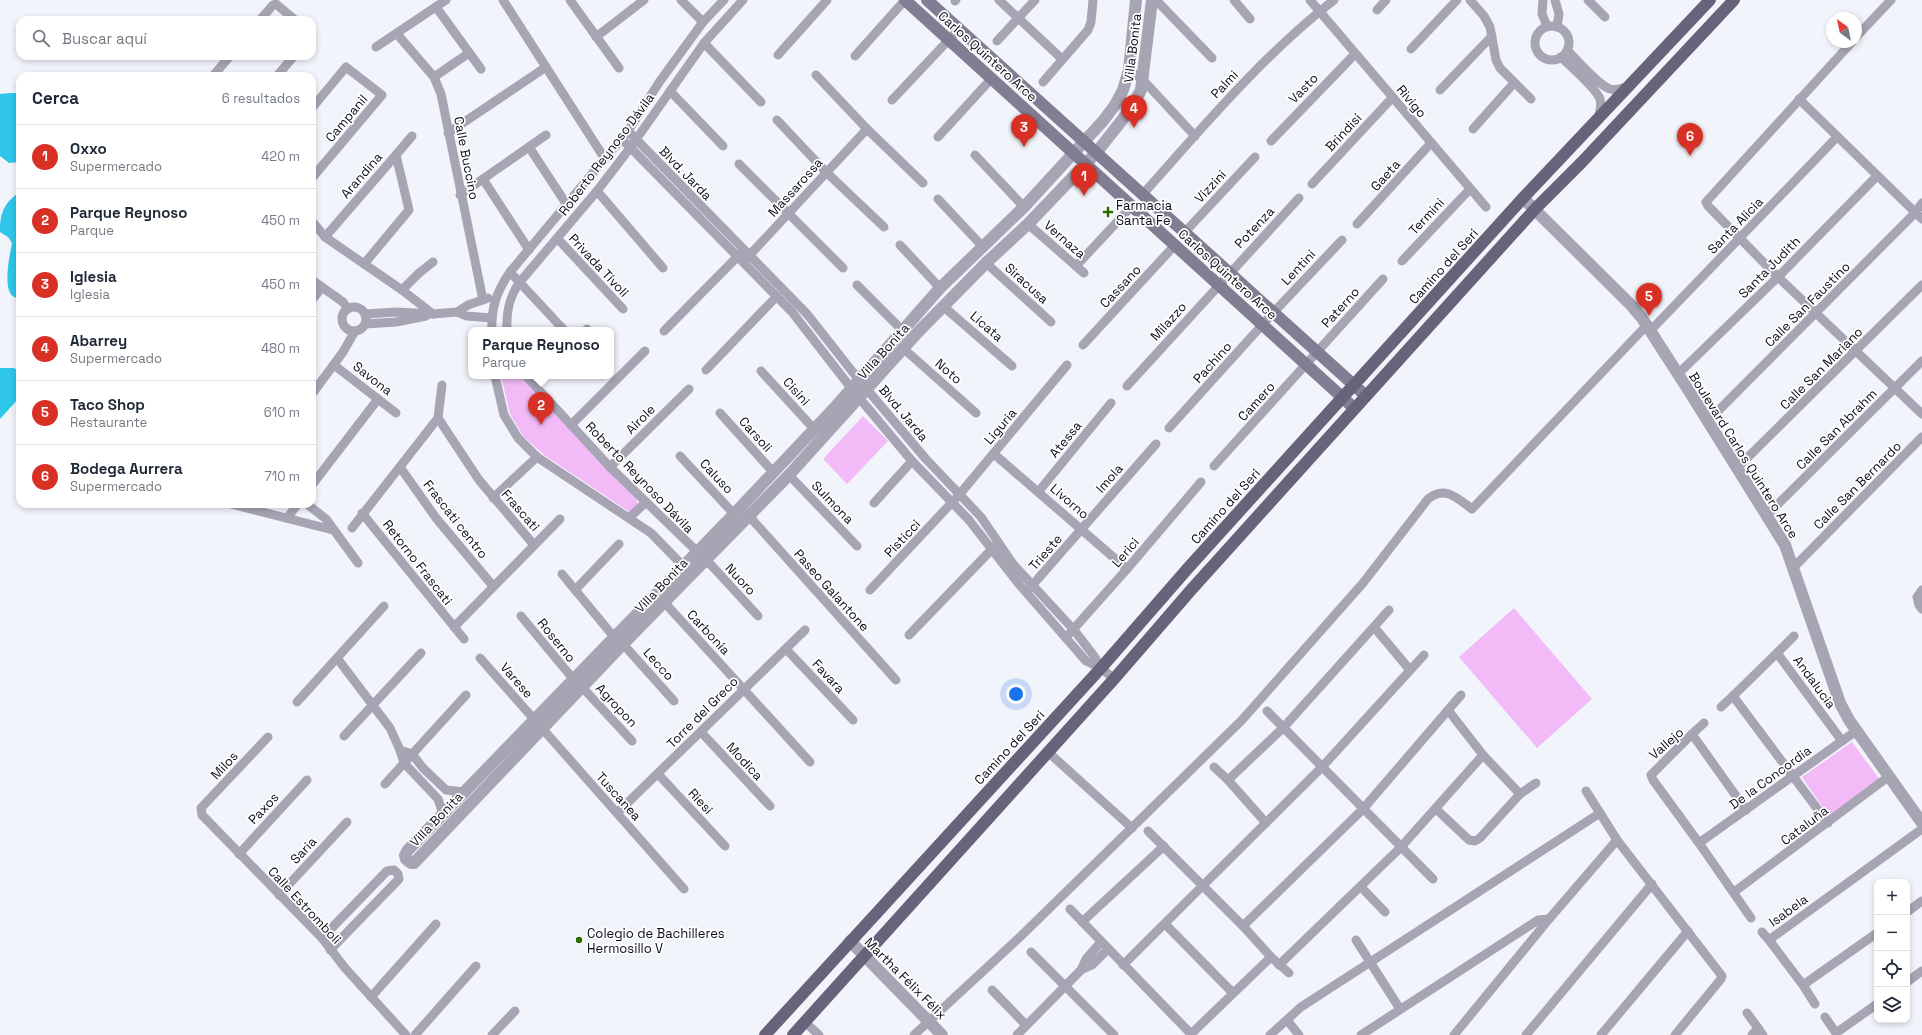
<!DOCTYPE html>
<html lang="es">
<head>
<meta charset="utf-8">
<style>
  :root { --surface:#fff; --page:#f2f2f3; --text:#1f2937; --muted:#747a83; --line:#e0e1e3; --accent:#d93025 }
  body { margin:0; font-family:"Space Grotesk",sans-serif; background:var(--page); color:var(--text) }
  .controls { position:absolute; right:12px; bottom:12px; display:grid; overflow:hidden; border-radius:8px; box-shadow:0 2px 6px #0003 }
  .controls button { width:36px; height:36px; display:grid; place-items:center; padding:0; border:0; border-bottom:1px solid var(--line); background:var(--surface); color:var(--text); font:20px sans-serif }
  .compass { position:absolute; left:1826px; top:12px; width:36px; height:36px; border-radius:50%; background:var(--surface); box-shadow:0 2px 6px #0003; rotate:327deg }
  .you { position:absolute; left:1016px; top:694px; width:14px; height:14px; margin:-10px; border:3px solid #fff; border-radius:50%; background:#1a73e8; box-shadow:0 0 0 6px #1a73e833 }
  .badge { display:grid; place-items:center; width:26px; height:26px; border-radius:50%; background:var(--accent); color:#fff; font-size:13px; font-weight:700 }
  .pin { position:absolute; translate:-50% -33px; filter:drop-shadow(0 1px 2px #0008) }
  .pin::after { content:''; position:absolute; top:21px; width:14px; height:12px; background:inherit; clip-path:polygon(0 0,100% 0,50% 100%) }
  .popup { position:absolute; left:468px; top:327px; width:146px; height:52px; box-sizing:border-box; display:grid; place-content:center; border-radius:8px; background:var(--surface); filter:drop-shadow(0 1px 3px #0005); font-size:13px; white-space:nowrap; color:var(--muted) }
  .popup b { font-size:15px; color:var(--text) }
  .popup::after { content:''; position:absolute; left:50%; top:100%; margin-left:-8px; border:8px solid transparent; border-top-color:var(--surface) }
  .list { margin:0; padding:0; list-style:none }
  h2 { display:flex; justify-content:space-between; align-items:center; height:52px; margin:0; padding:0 16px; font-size:17px }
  h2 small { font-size:13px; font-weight:400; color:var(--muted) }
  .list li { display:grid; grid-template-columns:26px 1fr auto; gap:12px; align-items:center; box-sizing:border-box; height:64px; padding:0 16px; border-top:1px solid var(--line) }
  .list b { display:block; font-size:15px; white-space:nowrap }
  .list p { margin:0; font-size:13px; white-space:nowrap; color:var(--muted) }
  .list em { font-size:13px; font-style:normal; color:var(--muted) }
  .icon { flex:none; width:22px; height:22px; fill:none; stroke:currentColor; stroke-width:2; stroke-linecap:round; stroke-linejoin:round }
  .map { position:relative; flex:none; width:1922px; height:1035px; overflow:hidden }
  .search { position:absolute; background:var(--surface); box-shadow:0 2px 6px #0003; left:16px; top:16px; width:300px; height:44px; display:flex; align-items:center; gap:10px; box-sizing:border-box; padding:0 14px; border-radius:12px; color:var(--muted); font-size:15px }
  .panel { position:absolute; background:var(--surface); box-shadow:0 2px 6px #0003; left:16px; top:72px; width:300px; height:436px; border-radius:12px }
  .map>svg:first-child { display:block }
  .green { fill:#f2bbf8 }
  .water { fill:#2ec7e9 }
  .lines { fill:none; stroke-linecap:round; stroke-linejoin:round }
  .minor { stroke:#a7a4b3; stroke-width:9 }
  .tertiary { stroke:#a7a4b3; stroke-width:12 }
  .secondary { stroke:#827d92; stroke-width:12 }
  .primary { stroke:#68627b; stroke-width:12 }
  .poi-dot { fill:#2a6c00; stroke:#fff; stroke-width:1.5 }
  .labels { text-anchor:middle; stroke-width:3.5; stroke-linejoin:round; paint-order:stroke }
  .street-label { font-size:13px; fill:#090d18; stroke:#fff }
  .poi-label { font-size:13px; fill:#090d18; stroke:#fff; text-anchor:start }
</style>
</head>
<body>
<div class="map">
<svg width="1922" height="1035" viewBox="0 0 1922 1035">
  <rect width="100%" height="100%" fill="#f2f4fb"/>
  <!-- green -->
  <g class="green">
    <polygon points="501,376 522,376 635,495 638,504 631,513 544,455 523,436 510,414"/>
    <polygon points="863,416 888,441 847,484 823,459"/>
    <polygon points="1514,608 1592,699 1537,748 1459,657"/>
    <polygon points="1852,742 1880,780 1830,818 1802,777"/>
  </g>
  <!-- water -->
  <g class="water">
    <polygon points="11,93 20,93 20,162 9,163 0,156 0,94"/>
    <path d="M20,192V298C0,300 9,258 12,243L8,237L0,232C0,212 4,203 20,192Z"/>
    <polygon points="0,368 14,368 20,372 20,397 0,419"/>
  </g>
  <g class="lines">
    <!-- minor -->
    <g class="minor">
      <polyline points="503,0 605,159"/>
      <polyline points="570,0 619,68"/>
      <polyline points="681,0 703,22"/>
      <polyline points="999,0 1062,59"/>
      <polyline points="1156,0 1212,58"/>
      <polyline points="1234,0 1250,19"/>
      <polyline points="1310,0 1486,207"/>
      <polyline points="1470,0 1484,16 1490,27 1496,60 1500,68 1531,99"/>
      <polyline points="1543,0 1542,14 1547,26"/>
      <polyline points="1555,0 1559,14 1557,27"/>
      <polyline points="1588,0 1605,17"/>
      <polyline points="955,1 956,0"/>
      <polyline points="436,7 481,69"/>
      <polyline points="1377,10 1386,0"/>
      <polyline points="260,20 273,5 276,4 295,20"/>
      <circle cx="1552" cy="43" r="17"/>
      <polyline points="397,34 434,77 441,94 483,300"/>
      <polyline points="596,37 644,0"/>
      <polyline points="1856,37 1891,0"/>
      <polyline points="997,41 1035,0"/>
      <polyline points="1852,42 1706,202 1708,206 1778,277 1922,414"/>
      <polyline points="704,43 761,102"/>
      <polyline points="376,47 446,0"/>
      <polyline points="1411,49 1457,0"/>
      <path d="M1567,50C1577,60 1598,85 1610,89C1617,91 1623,88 1629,86"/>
      <polyline points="778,55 827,0"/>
      <polyline points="855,56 905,0"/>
      <path d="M1561,57C1570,66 1596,88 1600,99C1602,105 1600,112 1598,118"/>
      <polyline points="1129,70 1143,80 1195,136"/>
      <polyline points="816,75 867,129 923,183"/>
      <polyline points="213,76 230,56"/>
      <polyline points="277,76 294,56"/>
      <polyline points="434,77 469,53"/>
      <polyline points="1043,82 1088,30 1091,22 1093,0"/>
      <polyline points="1440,90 1492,36"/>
      <polyline points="670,91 723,146"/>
      <polyline points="1799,99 1922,219"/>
      <polyline points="892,100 959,29"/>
      <polyline points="312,108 346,67 382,95 312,178"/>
      <polyline points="777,120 826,172 884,227"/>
      <polyline points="1473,129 1514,83"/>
      <polyline points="628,131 807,314 859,380 925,458 981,517 1013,564 1074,630 1094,656 1101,668"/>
      <polyline points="448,133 546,67"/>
      <polyline points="938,137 992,78"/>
      <polyline points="622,139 792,312 851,388 912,461 969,520 1018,583 1086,661 1101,668 1114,679"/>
      <polyline points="1271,141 1355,54"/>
      <polyline points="529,147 567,205"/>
      <polyline points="396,155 412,136"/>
      <polyline points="975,155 1024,207"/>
      <polyline points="739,164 843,268"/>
      <polyline points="483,179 529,250"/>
      <polyline points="1312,184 1392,98"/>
      <polyline points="597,191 663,268"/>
      <polyline points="460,195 546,135"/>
      <path d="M1142,195C1203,127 1262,56 1334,0"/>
      <polyline points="938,199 982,246"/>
      <polyline points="312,221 325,237 402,290 433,314"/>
      <polyline points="1028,224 1084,273"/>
      <polyline points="1357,224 1431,143"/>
      <polyline points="1184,233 1255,157"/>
      <polyline points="325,237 396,155 409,210 364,264"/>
      <polyline points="557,238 623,309"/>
      <polyline points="900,245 940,288"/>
      <polyline points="745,260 867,129"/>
      <polyline points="1402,261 1470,189"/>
      <polyline points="986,263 1051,322"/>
      <polyline points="1076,266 1132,206"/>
      <polyline points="510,272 564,330"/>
      <polyline points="312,280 343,302 348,309"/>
      <polyline points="857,285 902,330"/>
      <polyline points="402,290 419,273 433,262"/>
      <polyline points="312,300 322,287"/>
      <polyline points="944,307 1012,366"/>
      <circle cx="354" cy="319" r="12"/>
      <polyline points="457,312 466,316 492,318"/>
      <polyline points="365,314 396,312 433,314 457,312 468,305 488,298"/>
      <polyline points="365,324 396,322 426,316"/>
      <path d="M492,330C491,307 497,291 510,272L628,131L660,81L703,22L724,0"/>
      <path d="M507,330C506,312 509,298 519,283L597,191L630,148L704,43L743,0"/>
      <polyline points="586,330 587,329"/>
      <polyline points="664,331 741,253"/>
      <polyline points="1650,331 1837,137"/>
      <polyline points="1083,345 1175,245"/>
      <polyline points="904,349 976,413"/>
      <polyline points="334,365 396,413"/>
      <polyline points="706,370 777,296"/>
      <polyline points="761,371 814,429"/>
      <polyline points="1678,374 1778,277 1877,176"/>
      <polyline points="495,376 504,415 518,438 537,457 651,533 687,570"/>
      <polyline points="526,376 610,467 713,567 758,616"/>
      <polyline points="1127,386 1299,198"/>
      <polyline points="312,394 343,352 355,331"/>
      <polyline points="720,413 773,472"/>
      <polyline points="438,418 479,480 534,545"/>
      <polyline points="1708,421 1915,213 1922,203"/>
      <polyline points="571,425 645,351"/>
      <polyline points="1169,428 1273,313 1342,240"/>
      <polyline points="994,454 1127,569"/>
      <polyline points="680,456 734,514"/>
      <polyline points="1214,466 1383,279"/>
      <polyline points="400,467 436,518 493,586"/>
      <polyline points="610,467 689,389"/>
      <polyline points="1737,468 1922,285"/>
      <polyline points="789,475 857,546"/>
      <polyline points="312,485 378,399"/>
      <polyline points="1039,491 1111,403"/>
      <polyline points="493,498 537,457"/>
      <polyline points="874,503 912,461"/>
      <polyline points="231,504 333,530"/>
      <polyline points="307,504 326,519 358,563"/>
      <polyline points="362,513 464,639"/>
      <polyline points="1767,515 1922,361"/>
      <polyline points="749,516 896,680"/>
      <polyline points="287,518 298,504"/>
      <polyline points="629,518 645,503"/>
      <polyline points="352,528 438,418 442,385"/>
      <polyline points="1793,568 1922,437"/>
      <polyline points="562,574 614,637"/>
      <polyline points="1029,589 1156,444"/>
      <polyline points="575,590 619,544"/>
      <polyline points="870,590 959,495 1067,365"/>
      <polyline points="1922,590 1917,597 1919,605 1922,609"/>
      <polyline points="664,602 810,762"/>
      <polyline points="521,616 574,680"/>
      <polyline points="454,627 560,519"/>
      <polyline points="1374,627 1410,670"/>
      <polyline points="1070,633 1127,569 1201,482"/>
      <polyline points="909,635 996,545"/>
      <polyline points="623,644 674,701"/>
      <polyline points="786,649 853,720"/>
      <polyline points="1777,653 1794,636"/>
      <polyline points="337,658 390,728 400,750"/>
      <polyline points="480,658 684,889"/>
      <polyline points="582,687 632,741"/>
      <polyline points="297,702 384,606"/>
      <polyline points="1721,707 1733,696"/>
      <polyline points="1448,710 1483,755 1520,794"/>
      <polyline points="1267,711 1433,879"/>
      <polyline points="701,732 770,806"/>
      <polyline points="1692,734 1704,723"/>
      <polyline points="344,736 421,653"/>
      <polyline points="268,737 201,808 202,815 322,938 345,968 406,1035"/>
      <polyline points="1048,752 1132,828"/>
      <polyline points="1214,767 1228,780 1266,823"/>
      <polyline points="658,774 725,846"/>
      <polyline points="1228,780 1283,728 1389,610"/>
      <polyline points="385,784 466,695"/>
      <polyline points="1586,791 1600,813"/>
      <polyline points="1436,809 1469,840 1475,841 1480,838 1520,794 1536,783"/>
      <polyline points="1746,810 1692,734 1651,775 1653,780 1699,843 1751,918"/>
      <polyline points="617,813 805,630"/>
      <polyline points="443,814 438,799 404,763 400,750 412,754 423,768 446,790 464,792"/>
      <polyline points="1828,823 1733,696 1777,653 1842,741"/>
      <polyline points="1148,831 1243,926 1271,957 1289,973"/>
      <polyline points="1699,843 1856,731"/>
      <polyline points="239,854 307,780"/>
      <polyline points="1361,887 1385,912"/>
      <polyline points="1734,892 1888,777"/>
      <polyline points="279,895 347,822"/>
      <polyline points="1070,909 1191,1034"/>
      <polyline points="1907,912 1922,901"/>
      <polyline points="1082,922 1164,846"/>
      <polyline points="1165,924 1233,993"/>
      <polyline points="1243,926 1363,809 1461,695"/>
      <polyline points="1762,932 1769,940"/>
      <polyline points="1877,933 1803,985 1769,940 1922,829"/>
      <polyline points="322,938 387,871 394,870 398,874 399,879 330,950"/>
      <polyline points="1356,940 1400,1009"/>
      <polyline points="1031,952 1114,1035"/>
      <polyline points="1123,965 1322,767 1424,655"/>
      <polyline points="1279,965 1401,847 1483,755"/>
      <polyline points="1081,970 1086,959 1101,942"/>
      <polyline points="1907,982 1922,971"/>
      <polyline points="1803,985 1815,1004"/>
      <polyline points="992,990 1026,1025"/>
      <polyline points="371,997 436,924"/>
      <polyline points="1747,1013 1758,1028"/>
      <polyline points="1825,1017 1836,1033"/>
      <polyline points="1287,1020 1299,1035"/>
      <polyline points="805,1022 819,1035"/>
      <polyline points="415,1035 476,966"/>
      <polyline points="492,1035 515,1011"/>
      <path d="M914,1035L1021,936L1242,720L1363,583L1428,499C1445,485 1457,498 1472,509L1647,325"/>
      <polyline points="1017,1035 1081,970 1092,965 1108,949"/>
      <polyline points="1190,1035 1271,957"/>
      <polyline points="1270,1035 1301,1007 1600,813 1617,840 1722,976 1721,979 1675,1035"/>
      <polyline points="1361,1035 1538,920 1549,919"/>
      <polyline points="1454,1035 1549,919 1617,840"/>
      <polyline points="1526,1035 1652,884"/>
      <polyline points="1601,1035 1688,931"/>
      <polyline points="1752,1035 1758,1028 1763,1035"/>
      <polyline points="1837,1035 1836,1033 1877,1004"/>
    </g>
    <!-- tertiary -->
    <g class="tertiary">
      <polyline points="1136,0 1129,70 1123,90 1115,105 1103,121 1024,207 940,288 837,405 734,514 408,850 405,855 406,859 411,863 414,863 623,644 789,475 919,331 986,263 1028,224 1096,153 1130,110 1141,90 1152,0"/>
      <polyline points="1523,198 1631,305 1642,318 1689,391 1785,545 1840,703 1849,720 1922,823"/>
      <polyline points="850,941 942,1035"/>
    </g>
    <!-- secondary -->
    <g class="secondary">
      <polyline points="905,0 1354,408"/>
      <polyline points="927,0 1366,396"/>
    </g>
    <!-- primary -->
    <g class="primary">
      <polyline points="765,1035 1101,668 1189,567 1523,198 1710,0"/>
      <polyline points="793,1035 1114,679 1191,590 1535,209 1582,162 1734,0"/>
    </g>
  </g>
  <!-- markers -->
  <g class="poi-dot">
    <path d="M1106 206h4v4h4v4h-4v4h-4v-4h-4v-4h4z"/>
    <circle cx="579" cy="940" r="4"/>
  </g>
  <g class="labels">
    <!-- street labels -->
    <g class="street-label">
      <text transform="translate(1132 48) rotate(-83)" y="5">Villa Bonita</text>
      <text transform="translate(988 56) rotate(42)" y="5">Carlos Quintero Arce</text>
      <text transform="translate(1224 84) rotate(-47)" y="5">Palmi</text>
      <text transform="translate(1303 88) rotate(-46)" y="5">Vasto</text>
      <text transform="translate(1412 101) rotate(50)" y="5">Rivigo</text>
      <text transform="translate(346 118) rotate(-50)" y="5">Campanil</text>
      <text transform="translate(1343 132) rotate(-47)" y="5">Brindisi</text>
      <text transform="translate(606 154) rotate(-53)" y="5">Roberto Reynoso Dávila</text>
      <text transform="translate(467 158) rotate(79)" y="5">Calle Buccino</text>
      <text transform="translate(686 173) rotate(46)" y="5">Blvd. Jarda</text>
      <text transform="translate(361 175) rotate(-49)" y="5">Arandina</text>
      <text transform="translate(1385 175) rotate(-48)" y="5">Gaeta</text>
      <text transform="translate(1210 186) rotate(-47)" y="5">Vizzini</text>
      <text transform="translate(795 187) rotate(-48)" y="5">Massarossa</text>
      <text transform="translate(1426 216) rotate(-47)" y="5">Termini</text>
      <text transform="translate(1735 225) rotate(-46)" y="5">Santa Alicia</text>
      <text transform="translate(1254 227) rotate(-47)" y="5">Potenza</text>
      <text transform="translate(1065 239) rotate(41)" y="5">Vernaza</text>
      <text transform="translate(599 265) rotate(47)" y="5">Privada Tívoli</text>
      <text transform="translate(1443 266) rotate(-48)" y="5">Camino del Seri</text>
      <text transform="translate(1298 267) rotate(-47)" y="5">Lentini</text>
      <text transform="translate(1769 267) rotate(-45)" y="5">Santa Judith</text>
      <text transform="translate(1228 274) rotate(42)" y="5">Carlos Quintero Arce</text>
      <text transform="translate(1027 283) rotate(42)" y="5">Siracusa</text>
      <text transform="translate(1120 286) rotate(-47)" y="5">Cassano</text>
      <text transform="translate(1807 304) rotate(-45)" y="5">Calle San Faustino</text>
      <text transform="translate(1340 307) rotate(-48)" y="5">Paterno</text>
      <text transform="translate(1168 321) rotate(-48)" y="5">Milazzo</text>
      <text transform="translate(987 326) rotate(41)" y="5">Licata</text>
      <text transform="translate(883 351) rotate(-48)" y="5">Villa Bonita</text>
      <text transform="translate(1212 362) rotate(-48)" y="5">Pachino</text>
      <text transform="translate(1821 368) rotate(-45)" y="5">Calle San Mariano</text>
      <text transform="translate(949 371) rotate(41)" y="5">Noto</text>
      <text transform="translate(373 378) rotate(38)" y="5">Savona</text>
      <text transform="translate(797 391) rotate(48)" y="5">Cisini</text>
      <text transform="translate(1256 401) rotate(-48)" y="5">Camero</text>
      <text transform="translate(904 413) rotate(50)" y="5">Blvd. Jarda</text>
      <text transform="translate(640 419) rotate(-45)" y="5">Airole</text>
      <text transform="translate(1000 426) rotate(-50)" y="5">Liguria</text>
      <text transform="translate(1836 429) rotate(-45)" y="5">Calle San Abrahm</text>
      <text transform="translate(756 434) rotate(48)" y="5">Carsoli</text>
      <text transform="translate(1065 439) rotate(-51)" y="5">Atessa</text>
      <text transform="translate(1744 455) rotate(58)" y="5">Boulevard Carlos Quintero Arce</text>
      <text transform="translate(717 476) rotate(47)" y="5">Caluso</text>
      <text transform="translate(640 477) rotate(46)" y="5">Roberto Reynoso Dávila</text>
      <text transform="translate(1109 478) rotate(-49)" y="5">Imola</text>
      <text transform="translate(1857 485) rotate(-45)" y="5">Calle San Bernardo</text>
      <text transform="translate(1070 501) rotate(41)" y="5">Livorno</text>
      <text transform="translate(833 502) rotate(46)" y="5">Sulmona</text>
      <text transform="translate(1225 506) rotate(-48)" y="5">Camino del Seri</text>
      <text transform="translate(521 510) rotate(49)" y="5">Frascati</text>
      <text transform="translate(456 519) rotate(52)" y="5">Frascati centro</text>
      <text transform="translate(902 538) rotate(-47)" y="5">Pisticci</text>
      <text transform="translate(1045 552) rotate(-49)" y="5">Trieste</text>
      <text transform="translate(1125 552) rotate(-50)" y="5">Lerici</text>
      <text transform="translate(418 562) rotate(52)" y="5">Retorno Frascati</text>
      <text transform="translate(741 579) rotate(47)" y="5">Nuoro</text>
      <text transform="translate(661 585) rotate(-46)" y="5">Villa Bonita</text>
      <text transform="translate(832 590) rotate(48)" y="5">Paseo Galantone</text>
      <text transform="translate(709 632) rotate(47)" y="5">Carbonia</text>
      <text transform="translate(557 640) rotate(51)" y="5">Roserno</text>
      <text transform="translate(659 664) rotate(48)" y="5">Lecco</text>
      <text transform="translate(829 676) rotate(47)" y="5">Favara</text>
      <text transform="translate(517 680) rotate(49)" y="5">Varese</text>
      <text transform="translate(1815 682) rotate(54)" y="5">Andalucia</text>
      <text transform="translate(617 705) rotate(47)" y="5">Agropon</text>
      <text transform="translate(702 712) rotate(-45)" y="5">Torre del Greco</text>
      <text transform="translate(1666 743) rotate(-41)" y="5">Vallejo</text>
      <text transform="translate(1009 747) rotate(-47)" y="5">Camino del Seri</text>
      <text transform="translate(745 761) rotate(47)" y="5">Modica</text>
      <text transform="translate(224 765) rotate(-47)" y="5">Milos</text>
      <text transform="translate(1770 777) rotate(-36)" y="5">De la Concordia</text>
      <text transform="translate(619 796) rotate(48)" y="5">Tuscanea</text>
      <text transform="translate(701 801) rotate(47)" y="5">Riesi</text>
      <text transform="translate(263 808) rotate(-47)" y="5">Paxos</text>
      <text transform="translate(436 819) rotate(-46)" y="5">Villa Bonita</text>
      <text transform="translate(1804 825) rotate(-37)" y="5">Cataluña</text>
      <text transform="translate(303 850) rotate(-47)" y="5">Saria</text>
      <text transform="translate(305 905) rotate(47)" y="5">Calle Estromboli</text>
      <text transform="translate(1788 910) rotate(-36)" y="5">Isabela</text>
      <text transform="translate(906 978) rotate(45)" y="5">Martha Félix Félix</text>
    </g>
    <!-- poi labels -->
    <g class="poi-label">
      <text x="1116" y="210">Farmacia<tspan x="1116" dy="15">Santa Fe</tspan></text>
      <text x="587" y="938">Colegio de Bachilleres<tspan x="587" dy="15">Hermosillo V</tspan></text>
    </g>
  </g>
</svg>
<div class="controls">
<button>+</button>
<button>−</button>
<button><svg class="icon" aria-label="locate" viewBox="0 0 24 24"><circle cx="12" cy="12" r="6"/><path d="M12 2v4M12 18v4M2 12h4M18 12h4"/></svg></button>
<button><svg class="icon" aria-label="layers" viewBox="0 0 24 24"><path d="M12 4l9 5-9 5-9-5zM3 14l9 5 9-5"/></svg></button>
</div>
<svg class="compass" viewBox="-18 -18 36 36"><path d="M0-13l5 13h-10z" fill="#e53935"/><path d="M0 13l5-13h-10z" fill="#747a83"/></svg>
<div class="you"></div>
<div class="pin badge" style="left:1084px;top:196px">1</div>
<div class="pin badge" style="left:541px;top:425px">2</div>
<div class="popup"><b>Parque Reynoso</b>Parque</div>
<div class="pin badge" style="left:1024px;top:147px">3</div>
<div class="pin badge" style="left:1134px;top:128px">4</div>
<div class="pin badge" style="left:1649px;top:316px">5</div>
<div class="pin badge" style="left:1690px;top:156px">6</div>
<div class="search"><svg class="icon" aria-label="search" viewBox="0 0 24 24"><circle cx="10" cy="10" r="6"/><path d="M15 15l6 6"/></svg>Buscar aquí</div>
<section class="panel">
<h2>Cerca<small>6 resultados</small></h2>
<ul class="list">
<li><span class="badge">1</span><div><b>Oxxo</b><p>Supermercado</p></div><em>420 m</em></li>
<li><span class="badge">2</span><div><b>Parque Reynoso</b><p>Parque</p></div><em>450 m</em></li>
<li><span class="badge">3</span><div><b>Iglesia</b><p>Iglesia</p></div><em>450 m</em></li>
<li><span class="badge">4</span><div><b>Abarrey</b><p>Supermercado</p></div><em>480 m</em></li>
<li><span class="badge">5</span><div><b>Taco Shop</b><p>Restaurante</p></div><em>610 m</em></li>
<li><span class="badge">6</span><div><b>Bodega Aurrera</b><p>Supermercado</p></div><em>710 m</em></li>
</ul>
</section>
</div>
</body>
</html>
